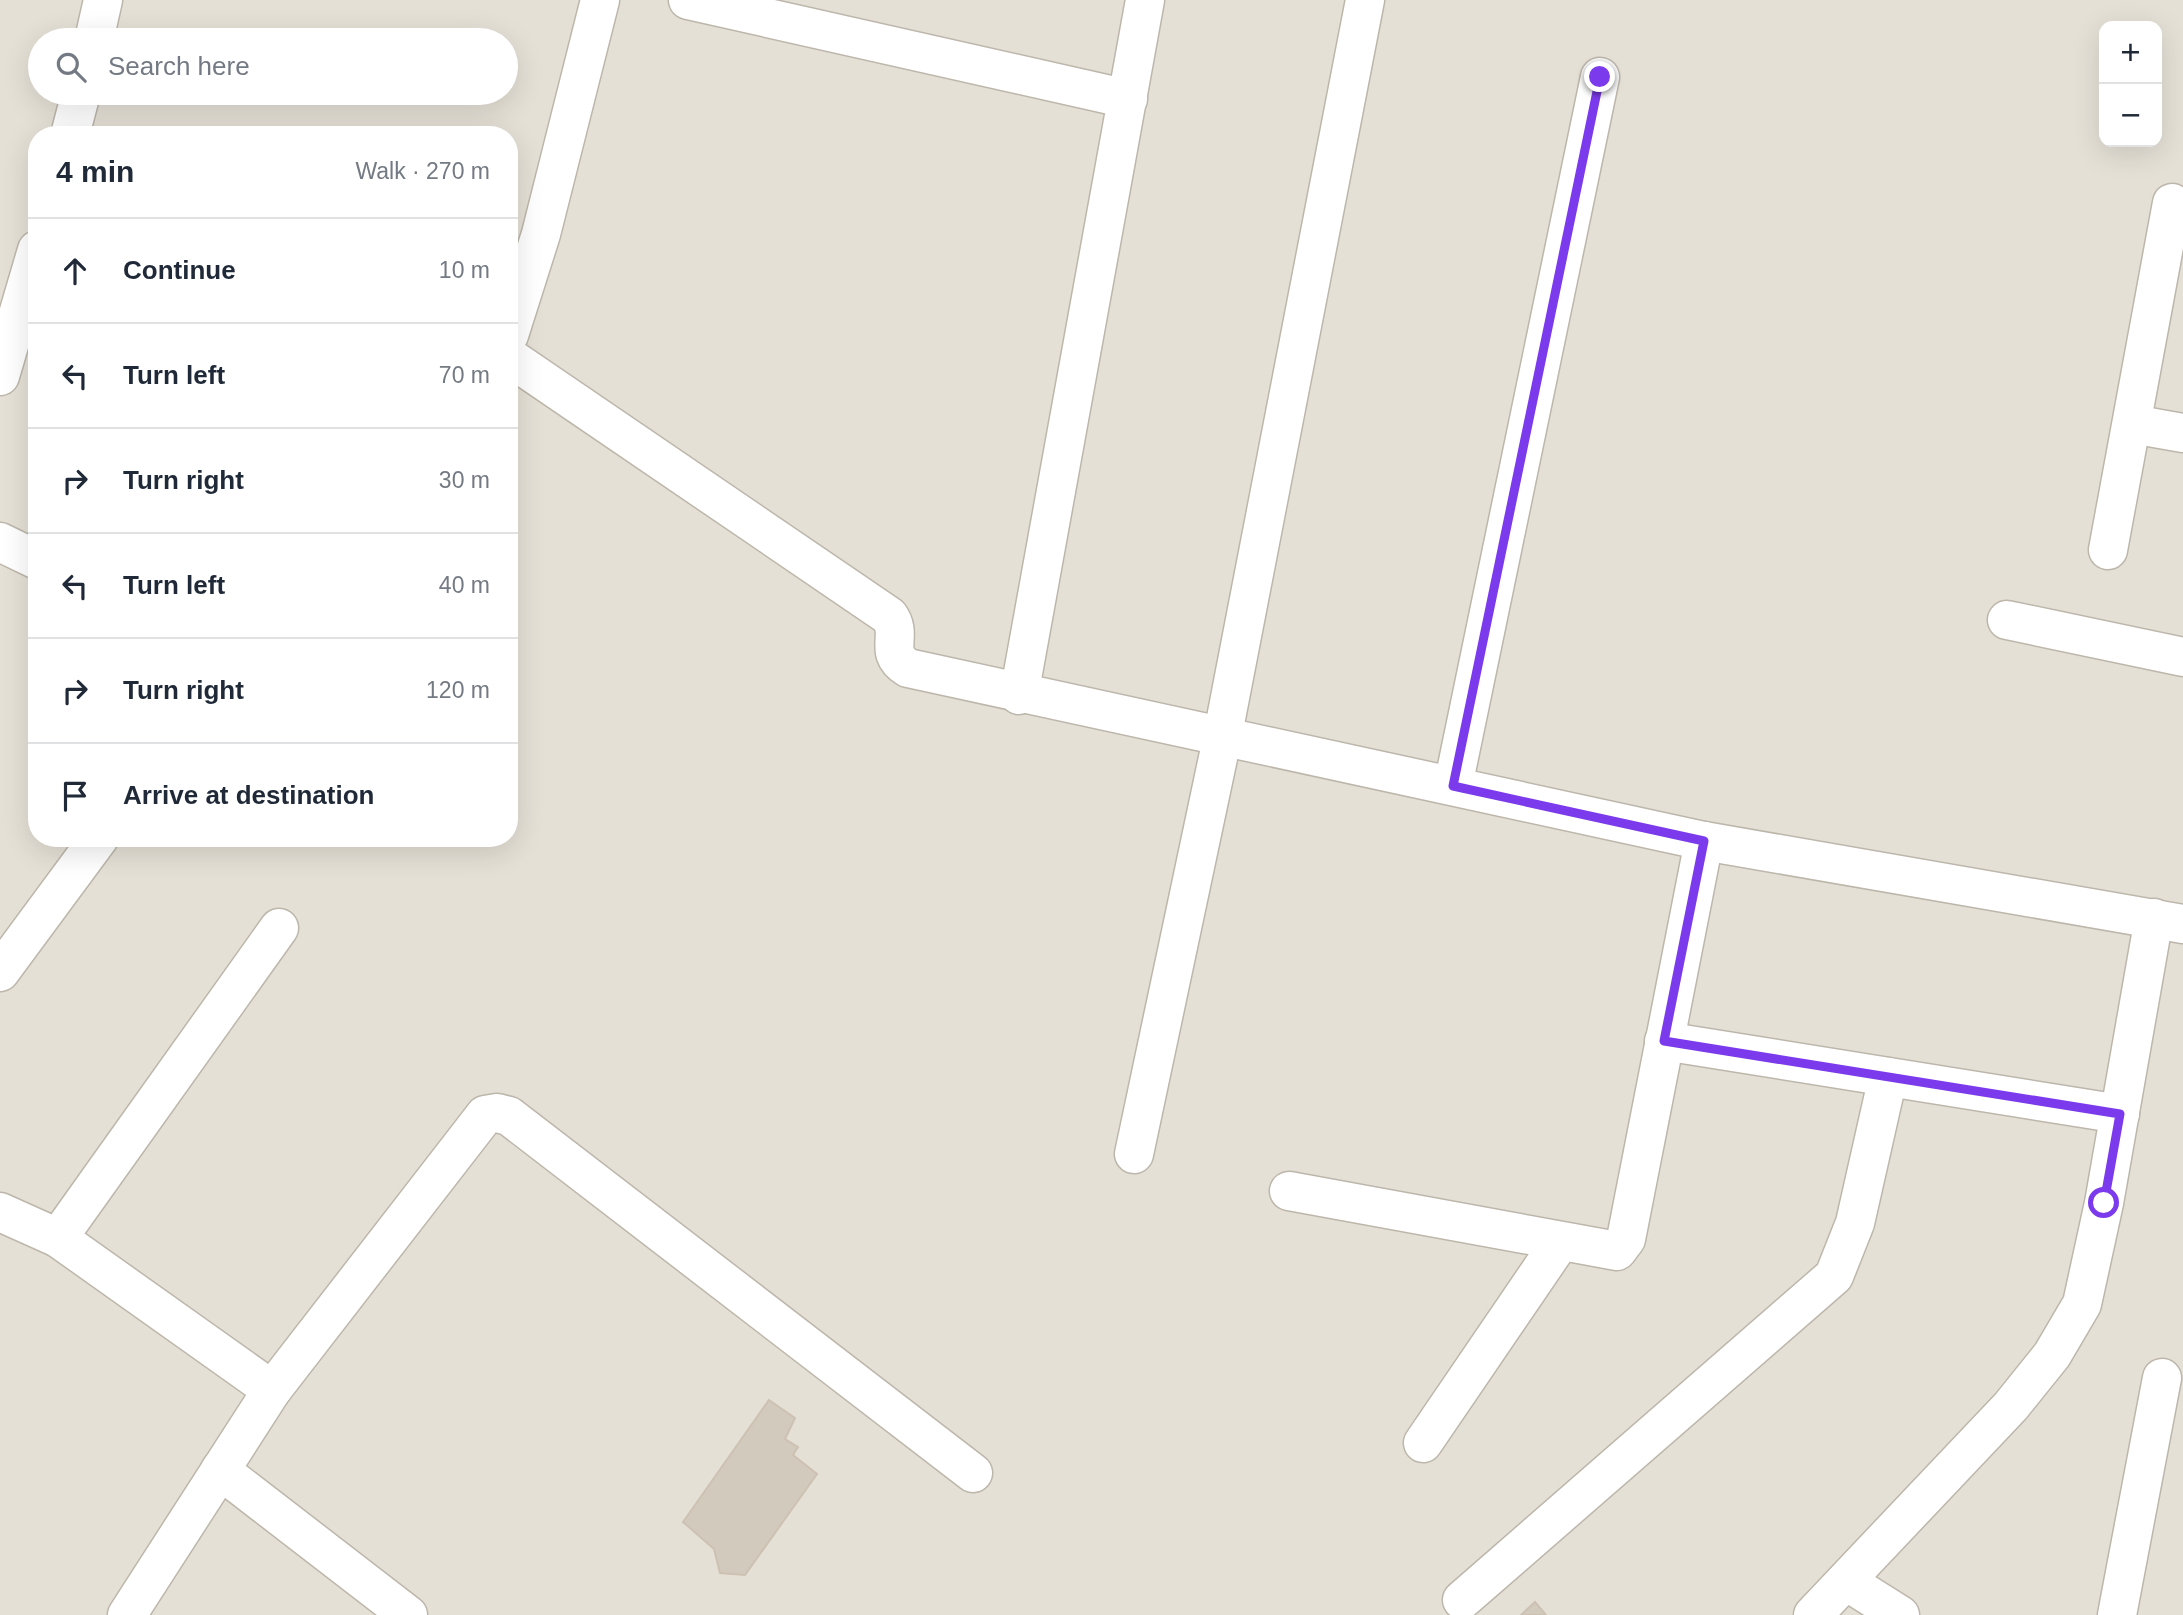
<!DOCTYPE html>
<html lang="en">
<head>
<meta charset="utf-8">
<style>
  :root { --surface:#fff; --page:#f2f2f3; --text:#1f2937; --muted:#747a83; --line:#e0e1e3 }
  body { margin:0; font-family:Helvetica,sans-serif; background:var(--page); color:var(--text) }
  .controls { position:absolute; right:21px; top:21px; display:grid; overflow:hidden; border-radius:14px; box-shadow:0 7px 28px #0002 }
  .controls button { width:63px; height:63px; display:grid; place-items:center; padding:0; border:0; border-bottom:2px solid var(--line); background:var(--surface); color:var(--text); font:35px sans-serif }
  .stop { position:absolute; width:21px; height:21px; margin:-16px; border:5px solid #7c3aed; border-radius:50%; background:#fff }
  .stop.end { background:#7c3aed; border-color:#fff; box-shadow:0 2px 7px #0008 }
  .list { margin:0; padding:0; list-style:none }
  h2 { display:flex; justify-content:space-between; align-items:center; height:91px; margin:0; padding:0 28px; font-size:30px }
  h2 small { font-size:23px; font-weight:400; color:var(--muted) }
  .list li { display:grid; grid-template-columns:46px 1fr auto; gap:21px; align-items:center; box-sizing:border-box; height:105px; padding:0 28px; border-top:2px solid var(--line) }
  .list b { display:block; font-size:26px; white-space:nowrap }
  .list em { font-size:23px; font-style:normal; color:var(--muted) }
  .icon { flex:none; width:38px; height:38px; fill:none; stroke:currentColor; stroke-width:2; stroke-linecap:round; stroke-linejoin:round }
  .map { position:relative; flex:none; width:2183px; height:1615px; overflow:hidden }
  .search { position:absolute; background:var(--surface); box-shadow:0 7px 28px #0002; left:28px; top:28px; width:490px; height:77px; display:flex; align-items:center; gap:18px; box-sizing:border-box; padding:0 24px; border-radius:38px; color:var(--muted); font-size:26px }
  .panel { position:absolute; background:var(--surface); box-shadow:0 7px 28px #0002; left:28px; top:126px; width:490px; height:721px; border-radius:28px }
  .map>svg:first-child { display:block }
  .residential { fill:#e5e0d6; fill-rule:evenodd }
  .building { fill:#d3cabe; stroke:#cdc1b2; stroke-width:2 }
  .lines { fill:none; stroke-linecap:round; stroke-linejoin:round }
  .minor-casing { stroke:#bdb6ab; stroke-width:41 }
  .minor { stroke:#fff; stroke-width:38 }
  .route { stroke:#7c3aed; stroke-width:9 }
</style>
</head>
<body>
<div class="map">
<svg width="2183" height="1615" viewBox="0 0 2183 1615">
  <rect width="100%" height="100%" fill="#f2eee8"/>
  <!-- residential -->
  <path class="residential" d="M0,0H2183V1615H0ZM2104,26H2157V142H2104ZM40,40H506V93H40ZM37,135H509V838H37Z"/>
  <!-- building -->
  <g class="building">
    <polygon points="769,1400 795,1418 785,1439 798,1447 793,1455 817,1474 745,1575 720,1573 714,1549 683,1522"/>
    <polygon points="1535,1602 1546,1615 1521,1615"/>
  </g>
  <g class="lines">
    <!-- minor casing -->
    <g class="minor-casing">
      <g id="minor">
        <polyline points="688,0 1128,99"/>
        <polyline points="94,40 103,0"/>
        <polyline points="70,135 81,93"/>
        <polyline points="509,335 541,234 600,0"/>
        <path d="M509,357L889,616C904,636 882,652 908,668L1704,841L2183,924"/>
        <polyline points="0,376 37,250"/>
        <polyline points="2132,424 2183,433"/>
        <polyline points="0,542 37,560"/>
        <polyline points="2108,550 2172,203"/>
        <polyline points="2007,620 2183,657"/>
        <polyline points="1019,695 1145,0"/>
        <polyline points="1453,786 1600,77"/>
        <polyline points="0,972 99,838"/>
        <polyline points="1664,1041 2120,1114"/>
        <polyline points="1134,1154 1222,739 1365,0"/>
        <polyline points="1289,1191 1617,1251 1626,1239 1704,841"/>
        <polyline points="0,1212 58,1238 272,1390"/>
        <polyline points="58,1238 279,928"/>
        <polyline points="1423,1443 1560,1242"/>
        <polyline points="220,1470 408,1615"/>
        <polyline points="1846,1581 1900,1615"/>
        <polyline points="1462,1600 1834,1276 1855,1223 1888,1077"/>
        <polyline points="127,1615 272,1390 485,1115 497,1113 509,1116 973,1473"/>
        <polyline points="1813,1615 2011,1406 2052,1355 2082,1304 2104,1203 2154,918"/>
        <polyline points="2117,1615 2162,1378"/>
      </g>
    </g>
    <!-- minor -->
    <use href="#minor" class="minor"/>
  </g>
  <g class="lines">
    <!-- route -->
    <polyline class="route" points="1600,77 1453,786 1704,841 1664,1041 2120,1114 2104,1203"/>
  </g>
</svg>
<div class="controls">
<button>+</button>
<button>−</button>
</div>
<div class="stop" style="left:2104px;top:1203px"></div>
<div class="stop end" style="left:1600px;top:77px"></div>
<div class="search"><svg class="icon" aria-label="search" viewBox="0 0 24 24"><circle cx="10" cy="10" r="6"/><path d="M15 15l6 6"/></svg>Search here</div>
<section class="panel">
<h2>4 min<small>Walk · 270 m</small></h2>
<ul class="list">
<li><svg class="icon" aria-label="ahead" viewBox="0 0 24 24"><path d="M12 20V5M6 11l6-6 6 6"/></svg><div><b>Continue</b></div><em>10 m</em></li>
<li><svg class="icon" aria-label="left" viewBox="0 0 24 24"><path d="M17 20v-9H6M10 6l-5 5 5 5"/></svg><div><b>Turn left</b></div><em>70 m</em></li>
<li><svg class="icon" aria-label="right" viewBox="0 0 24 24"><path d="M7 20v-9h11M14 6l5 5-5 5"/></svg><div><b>Turn right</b></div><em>30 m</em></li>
<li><svg class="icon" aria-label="left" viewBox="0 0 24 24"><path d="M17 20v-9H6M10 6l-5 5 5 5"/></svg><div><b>Turn left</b></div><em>40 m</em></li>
<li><svg class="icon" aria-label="right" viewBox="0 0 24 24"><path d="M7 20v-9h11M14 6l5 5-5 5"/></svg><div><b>Turn right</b></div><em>120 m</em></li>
<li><svg class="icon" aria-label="arrive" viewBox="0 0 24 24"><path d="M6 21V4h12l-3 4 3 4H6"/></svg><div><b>Arrive at destination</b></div></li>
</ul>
</section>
</div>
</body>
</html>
